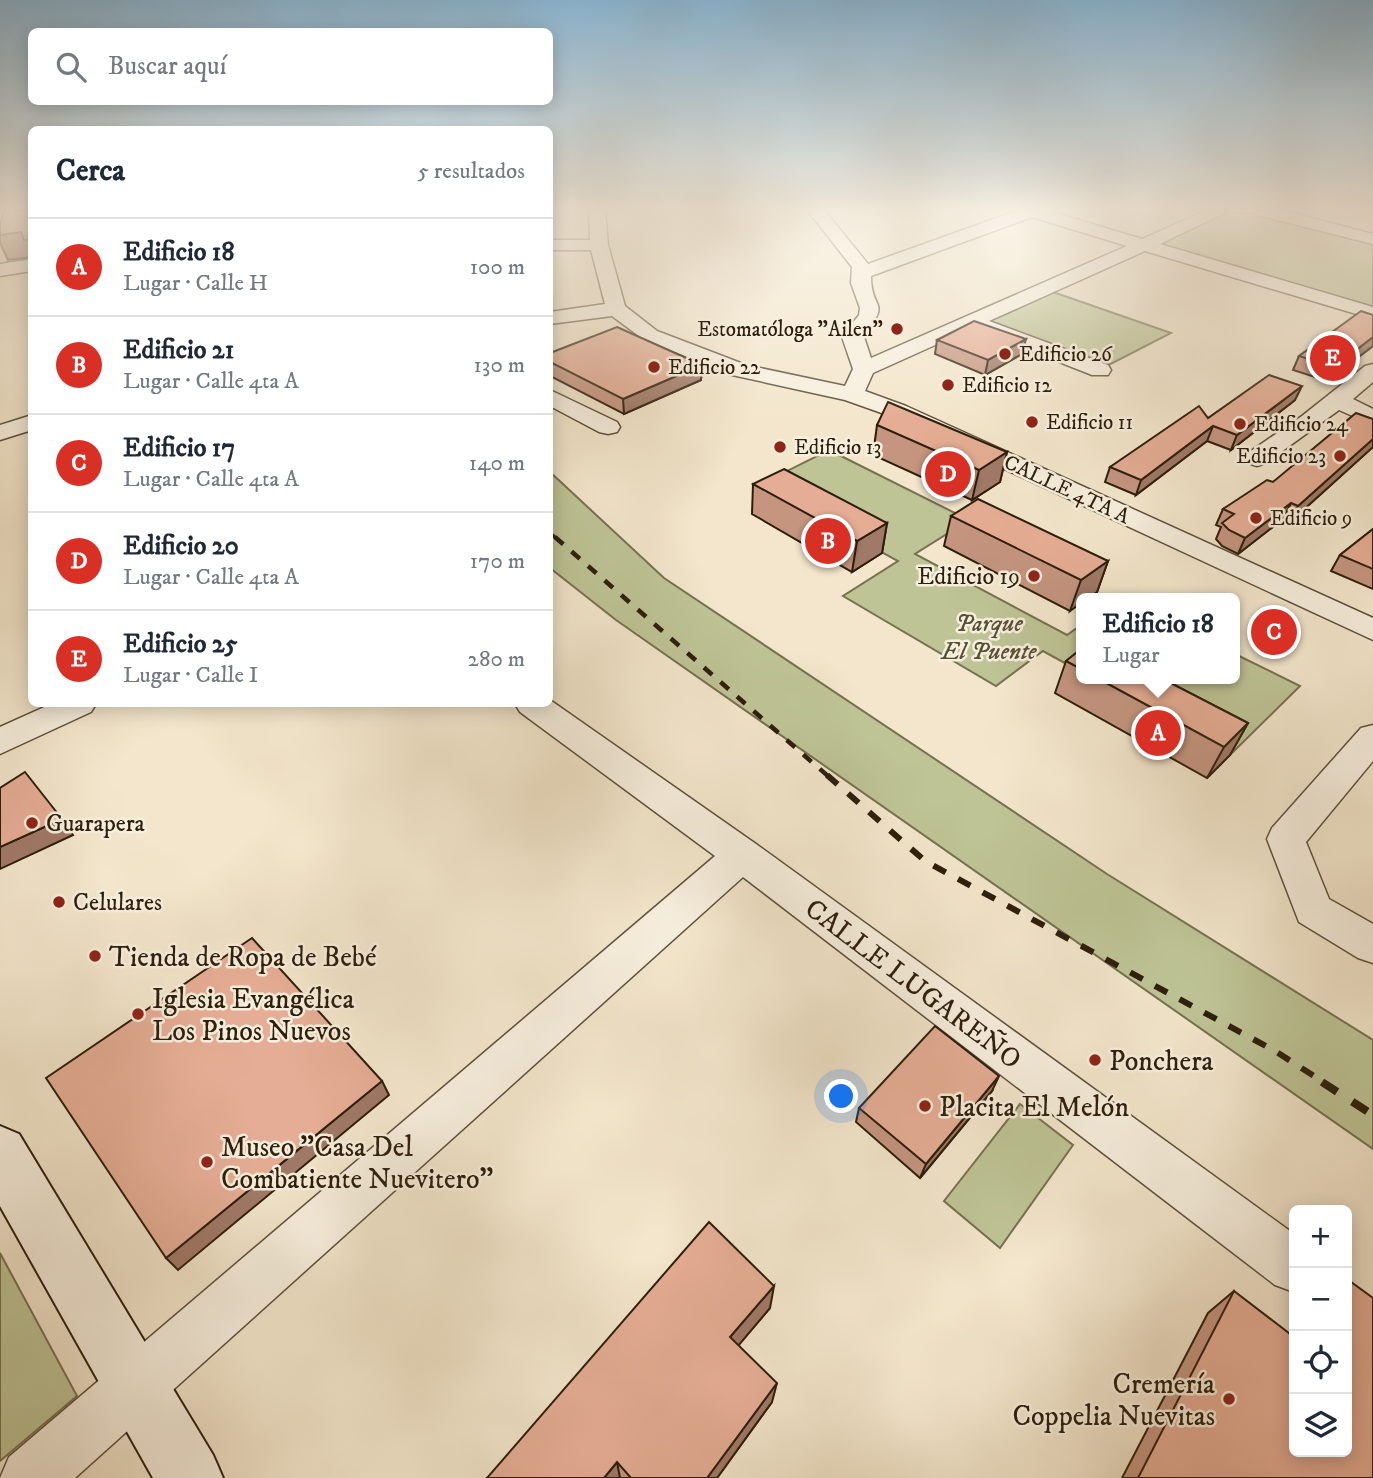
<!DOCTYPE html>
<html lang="es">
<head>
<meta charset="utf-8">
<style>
  :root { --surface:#fff; --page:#f2f2f3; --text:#1f2937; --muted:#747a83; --line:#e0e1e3; --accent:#d93025 }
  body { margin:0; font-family:"IM FELL DW Pica",serif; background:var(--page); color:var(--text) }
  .controls { position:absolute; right:21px; bottom:21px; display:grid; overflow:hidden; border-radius:10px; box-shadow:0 4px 18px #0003 }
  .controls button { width:63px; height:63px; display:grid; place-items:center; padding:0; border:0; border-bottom:2px solid var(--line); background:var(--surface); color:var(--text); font:35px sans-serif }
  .you { position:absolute; left:842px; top:1097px; width:24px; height:24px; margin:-18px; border:5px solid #fff; border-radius:50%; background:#1a73e8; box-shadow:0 0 0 10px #1a73e833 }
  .badge { display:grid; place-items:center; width:46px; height:46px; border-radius:50%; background:var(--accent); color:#fff; font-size:23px; font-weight:700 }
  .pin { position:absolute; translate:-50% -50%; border:4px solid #fff; box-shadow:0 2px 7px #0006 }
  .popup { position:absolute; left:1076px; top:593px; width:164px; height:91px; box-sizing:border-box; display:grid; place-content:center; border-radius:10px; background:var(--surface); filter:drop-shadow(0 2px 5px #0005); font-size:23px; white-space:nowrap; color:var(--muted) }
  .popup b { font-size:26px; color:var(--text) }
  .popup::after { content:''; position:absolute; left:50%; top:100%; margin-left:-14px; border:14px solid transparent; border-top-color:var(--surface) }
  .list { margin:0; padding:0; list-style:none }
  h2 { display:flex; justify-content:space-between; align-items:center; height:91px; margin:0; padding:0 28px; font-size:30px }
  h2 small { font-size:23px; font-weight:400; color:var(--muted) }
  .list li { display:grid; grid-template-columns:46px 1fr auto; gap:21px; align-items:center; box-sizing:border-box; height:98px; padding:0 28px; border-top:2px solid var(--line) }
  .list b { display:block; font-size:26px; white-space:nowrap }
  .list p { margin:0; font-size:23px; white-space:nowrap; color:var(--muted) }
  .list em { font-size:23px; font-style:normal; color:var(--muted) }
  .icon { flex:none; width:38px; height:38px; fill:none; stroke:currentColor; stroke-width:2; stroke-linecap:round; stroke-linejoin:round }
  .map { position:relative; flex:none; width:1373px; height:1478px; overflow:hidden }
  .search { position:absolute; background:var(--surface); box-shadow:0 4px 18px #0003; left:28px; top:28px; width:525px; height:77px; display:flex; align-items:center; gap:18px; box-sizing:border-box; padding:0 24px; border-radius:10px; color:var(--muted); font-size:26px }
  .panel { position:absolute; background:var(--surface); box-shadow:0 4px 18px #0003; left:28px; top:126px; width:525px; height:581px; border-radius:10px }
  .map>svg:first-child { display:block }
  .green { fill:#bec496; stroke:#767150; stroke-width:2 }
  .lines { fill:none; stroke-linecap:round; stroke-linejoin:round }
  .street-casing { stroke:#5e503b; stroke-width:3 }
  .secondary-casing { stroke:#2d1e0b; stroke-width:4 }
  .street { fill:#f7efde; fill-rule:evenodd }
  .secondary { fill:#f7efde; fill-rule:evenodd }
  .rail-far3 { stroke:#2d1e0b; stroke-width:3.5; stroke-dasharray:9 9; stroke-linecap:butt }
  .rail-far2 { stroke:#2d1e0b; stroke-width:4.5; stroke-dasharray:11 11; stroke-linecap:butt }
  .rail-far1 { stroke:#2d1e0b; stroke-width:6; stroke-dasharray:14 14; stroke-linecap:butt }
  .rail { stroke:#2d1e0b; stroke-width:8; stroke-dasharray:18 18; stroke-linecap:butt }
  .wall { fill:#c59580; stroke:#2d1e0b; stroke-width:2 }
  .shaded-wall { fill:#a07968; stroke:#2d1e0b; stroke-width:2 }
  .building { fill:#e5ad95; stroke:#2d1e0b; stroke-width:2 }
  .poi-dot { fill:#8f2418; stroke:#f7efde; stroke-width:2.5 }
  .labels { text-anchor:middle; stroke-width:5; stroke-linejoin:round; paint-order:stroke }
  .far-poi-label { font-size:21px; fill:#2d1e0b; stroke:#f7efde; text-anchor:start }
  .far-street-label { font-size:21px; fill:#2d1e0b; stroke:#f7efde }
  .poi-label { font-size:24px; fill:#2d1e0b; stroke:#f7efde; text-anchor:start }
  .park-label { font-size:24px; font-style:italic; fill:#585035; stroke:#f7efde }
  .near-poi-label { font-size:28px; fill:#2d1e0b; stroke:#f7efde; text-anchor:start }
  .near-street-label { font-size:28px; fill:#2d1e0b; stroke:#f7efde }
</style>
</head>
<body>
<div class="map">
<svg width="1373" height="1478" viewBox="0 0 1373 1478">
  <rect width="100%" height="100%" fill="#f3e6cc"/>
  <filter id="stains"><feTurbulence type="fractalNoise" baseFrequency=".00286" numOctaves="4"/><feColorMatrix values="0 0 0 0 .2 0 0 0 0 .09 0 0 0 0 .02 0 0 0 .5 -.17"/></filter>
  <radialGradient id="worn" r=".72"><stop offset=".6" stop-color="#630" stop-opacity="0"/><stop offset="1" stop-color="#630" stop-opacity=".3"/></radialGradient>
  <!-- green -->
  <g class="green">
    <polygon points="1228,213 1265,213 1373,242 1373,310 1156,245"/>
    <polygon points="1053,292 1171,333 1103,368 984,323"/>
    <polygon points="829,450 969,520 915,554 1067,635 1081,625 1081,672 1043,651 996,686 843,596 898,561 759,485"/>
    <polygon points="550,472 664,578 1107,874 1373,1040 1373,1149 616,620 550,568"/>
    <polygon points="1235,654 1300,686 1230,755 1093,679 1235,679"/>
    <polygon points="1020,1104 1073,1145 1000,1248 944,1201"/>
    <polygon points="0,1253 77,1396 0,1461"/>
  </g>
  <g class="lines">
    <!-- street casing -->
    <g class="street-casing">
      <g id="street">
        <path d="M589,211H605L608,245L625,306L657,331L746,365L845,386L853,369L842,337L859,315L860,308L851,283L852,267L808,211H825L868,264L1016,211H1049L1142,239L1205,211H1228L1160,244L1373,307V319L1145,251L989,321L1108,365L1111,370L1108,375H1092L973,328L873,373L865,391L906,406L1373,618V640L890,416L845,400L732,375L643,339L612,316L550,324V312L605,304L591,250H550V240H590ZM1032,217L1127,246L871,358L864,337C892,297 871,313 871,276Z"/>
        <polygon points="1255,211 1285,211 1373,234 1373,244 1257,215"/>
        <polygon points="32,259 32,271 0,276 0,264"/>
        <polygon points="1373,364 1373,382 1353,399 1373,409 1373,425 1339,410 1266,463 1257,466 1248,463 1244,458 1248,453 1302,416 1365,366"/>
        <polygon points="550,390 617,422 620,427 617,432 608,434 599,432 550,406"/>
        <polygon points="32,415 32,430 0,440 0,425"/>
        <polygon points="550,700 756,844 1294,1234 1294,1292 1275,1285 743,877 75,1478 0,1478 9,1457 715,856 520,712 515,704 550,704"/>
        <polygon points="51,704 96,704 91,712 0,754 0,727"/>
        <polygon points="1373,725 1373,761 1306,842 1329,899 1373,924 1373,963 1358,958 1299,922 1267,839 1272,828 1361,728"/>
      </g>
    </g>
    <!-- secondary casing -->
    <g class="secondary-casing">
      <polygon id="secondary" points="0,1126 19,1134 213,1455 223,1478 153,1478 0,1206"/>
    </g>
    <!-- street -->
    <use href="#street" class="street"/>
    <!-- secondary -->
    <use href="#secondary" class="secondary"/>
    <!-- rail-far3 -->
    <polyline class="rail-far3" points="550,533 557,539"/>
    <!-- rail-far2 -->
    <polyline class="rail-far2" points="555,537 829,777"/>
    <!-- rail-far1 -->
    <polyline class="rail-far1" points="827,775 925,861 1275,1051 1325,1083"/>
    <!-- rail -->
    <polyline class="rail" points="1322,1082 1373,1115"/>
  </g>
  <!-- wall -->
  <g class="wall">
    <polygon points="937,340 1022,354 985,375 935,354"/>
    <polygon points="1373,346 1327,381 1293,370 1299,356"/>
    <polygon points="550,353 702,365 701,380 624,414 550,376"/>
    <polygon points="1295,400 1231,450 1207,441 1136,495 1105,482 1110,467 1208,418"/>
    <polygon points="1373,419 1373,447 1290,522 1283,519 1238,554 1222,546 1216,539 1221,527 1216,525 1223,509 1273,482"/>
    <polygon points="877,425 1007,452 1000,482 972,500 873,455"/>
    <polygon points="753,484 887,523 882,553 852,572 752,514"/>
    <polygon points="951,516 1108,561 1097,592 1088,598 1081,598 1070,611 944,546"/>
    <polygon points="1373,529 1373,589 1331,571 1340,555"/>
    <polygon points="1081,649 1081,679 1163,679 1248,723 1230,755 1207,778 1055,693 1066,661"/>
    <polygon points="992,1091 920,1178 856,1122 859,1108"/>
    <polygon points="1234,1291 1294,1452 1373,1478 1122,1478 1208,1313"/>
    <polygon points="770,1308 738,1345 772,1402 717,1478 487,1478"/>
  </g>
  <!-- shaded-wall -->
  <g class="shaded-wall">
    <polygon points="32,229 32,257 8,260 0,243 0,235"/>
    <polygon points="1373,337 1373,346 1327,381 1334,367"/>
    <polygon points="1026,339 1022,354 985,375 988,360"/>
    <polygon points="702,365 701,380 624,414 623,399"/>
    <polygon points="1302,386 1295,400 1231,450 1237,435"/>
    <polygon points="1213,426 1207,441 1136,495 1141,480"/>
    <polygon points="1373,439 1373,447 1290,522 1298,506"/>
    <polygon points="1007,452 1000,482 972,500 979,470"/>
    <polygon points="1291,503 1283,519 1238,554 1245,538"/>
    <polygon points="887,523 882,553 852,572 857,541"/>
    <polygon points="1108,561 1097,592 1088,598 1081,598 1081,603 1070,611 1081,580"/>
    <polygon points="1248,723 1230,755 1207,778 1224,747"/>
    <polygon points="62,819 73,835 0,869 0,847"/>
    <polygon points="999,1076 992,1091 920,1178 926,1164"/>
    <polygon points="382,1081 389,1095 178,1270 166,1258"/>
    <polygon points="774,1286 770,1308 728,1358 730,1337"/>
    <polygon points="777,1383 772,1402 717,1478 707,1478"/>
    <polygon points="617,1462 620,1478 604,1478"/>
  </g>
  <!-- building -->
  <g class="building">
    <polygon points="4,211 32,211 30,239 24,240 21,232 0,235 0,224"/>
    <polygon points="1361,311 1373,315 1373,337 1334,367 1299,356"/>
    <polygon points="974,321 1026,339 988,360 937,340"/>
    <polygon points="617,327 702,365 623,399 550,362 550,353"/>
    <polygon points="1269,375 1302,386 1237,435 1213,426 1141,480 1110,467 1199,406 1208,418"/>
    <polygon points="888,402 1007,452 979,470 877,425"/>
    <polygon points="1356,413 1373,419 1373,439 1298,506 1291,503 1245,538 1229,530 1222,523 1234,514 1223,509 1267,480 1273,482"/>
    <polygon points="784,469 887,523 857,541 753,484"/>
    <polygon points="978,499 1108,561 1081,580 951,516"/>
    <polygon points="1373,529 1373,569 1340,555"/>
    <polygon points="1081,649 1081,669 1066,661"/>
    <polygon points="1099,679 1163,679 1248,723 1224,747"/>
    <polygon points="25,772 62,819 0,847 0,788"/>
    <polygon points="252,938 382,1081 166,1258 46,1078"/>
    <polygon points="935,1026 999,1076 926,1164 859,1108"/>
    <polygon points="709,1222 774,1286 730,1337 777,1383 707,1478 631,1478 617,1462 604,1478 487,1478"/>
    <polygon points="1347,1279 1373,1298 1373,1478 1138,1478 1234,1291 1294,1337 1294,1452 1347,1452"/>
  </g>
  <!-- sky -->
  <linearGradient id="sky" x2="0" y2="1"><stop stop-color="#8ab8d7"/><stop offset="0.5" stop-color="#faf4e8"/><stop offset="1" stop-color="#faf4e8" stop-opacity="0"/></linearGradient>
  <rect width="1373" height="418" fill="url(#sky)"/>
  <!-- markers -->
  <g class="poi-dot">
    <circle cx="897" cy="329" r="7"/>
    <circle cx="1005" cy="354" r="7"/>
    <circle cx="654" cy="367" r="7"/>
    <circle cx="948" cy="385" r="7"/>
    <circle cx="1032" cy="422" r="7"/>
    <circle cx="1240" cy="424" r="7"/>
    <circle cx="780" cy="447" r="7"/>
    <circle cx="1340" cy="456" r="7"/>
    <circle cx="1256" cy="518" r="7"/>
    <circle cx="1034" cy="576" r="7"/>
    <circle cx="32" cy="823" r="7"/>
    <circle cx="59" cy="902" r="7"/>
    <circle cx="95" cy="956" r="7"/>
    <circle cx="138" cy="1014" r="7"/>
    <circle cx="1095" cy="1060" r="7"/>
    <circle cx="925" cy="1106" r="7"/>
    <circle cx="207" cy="1162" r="7"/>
    <circle cx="1229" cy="1399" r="7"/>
  </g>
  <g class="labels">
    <!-- far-poi labels -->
    <g class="far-poi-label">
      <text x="883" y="336" text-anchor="end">Estomatóloga "Ailen"</text>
      <text x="1019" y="361">Edificio 26</text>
      <text x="668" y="374">Edificio 22</text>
      <text x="962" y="392">Edificio 12</text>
      <text x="1046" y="429">Edificio 11</text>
      <text x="1254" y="431">Edificio 24</text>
      <text x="794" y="454">Edificio 13</text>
      <text x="1326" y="463" text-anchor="end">Edificio 23</text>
      <text x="1270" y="525">Edificio 9</text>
    </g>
    <!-- far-street labels -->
    <g class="far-street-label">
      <text transform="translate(1067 489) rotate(25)" y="7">CALLE 4TA A</text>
    </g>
    <!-- poi labels -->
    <g class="poi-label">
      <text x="1020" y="584" text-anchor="end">Edificio 19</text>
      <text x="46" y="831">Guarapera</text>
      <text x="73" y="910">Celulares</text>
    </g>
    <!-- park labels -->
    <g class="park-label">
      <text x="989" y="631">Parque<tspan x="989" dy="28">El Puente</tspan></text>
    </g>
    <!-- near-poi labels -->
    <g class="near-poi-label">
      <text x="109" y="966">Tienda de Ropa de Bebé</text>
      <text x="152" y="1008">Iglesia Evangélica<tspan x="152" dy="32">Los Pinos Nuevos</tspan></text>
      <text x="1109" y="1070">Ponchera</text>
      <text x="939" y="1116">Placita El Melón</text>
      <text x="221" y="1156">Museo "Casa Del<tspan x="221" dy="32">Combatiente Nuevitero"</tspan></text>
      <text x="1215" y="1393" text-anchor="end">Cremería<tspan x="1215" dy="32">Coppelia Nuevitas</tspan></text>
    </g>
    <!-- near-street labels -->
    <g class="near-street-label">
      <text transform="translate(914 983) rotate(37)" y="10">CALLE LUGAREÑO</text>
    </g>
  </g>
  <rect width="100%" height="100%" filter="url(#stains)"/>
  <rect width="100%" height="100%" fill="url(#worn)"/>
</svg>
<div class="controls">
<button>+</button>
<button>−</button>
<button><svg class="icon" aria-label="locate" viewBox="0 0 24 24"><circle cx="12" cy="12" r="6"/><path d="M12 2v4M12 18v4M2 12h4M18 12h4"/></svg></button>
<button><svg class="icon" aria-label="layers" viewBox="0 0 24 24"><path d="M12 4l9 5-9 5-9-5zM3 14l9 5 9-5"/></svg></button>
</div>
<div class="you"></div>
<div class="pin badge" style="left:1158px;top:733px">A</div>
<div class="popup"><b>Edificio 18</b>Lugar</div>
<div class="pin badge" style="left:828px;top:541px">B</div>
<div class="pin badge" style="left:1274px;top:632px">C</div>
<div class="pin badge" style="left:948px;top:474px">D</div>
<div class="pin badge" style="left:1333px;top:358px">E</div>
<div class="search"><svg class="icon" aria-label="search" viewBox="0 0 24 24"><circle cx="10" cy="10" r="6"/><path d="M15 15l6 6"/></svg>Buscar aquí</div>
<section class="panel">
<h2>Cerca<small>5 resultados</small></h2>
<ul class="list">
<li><span class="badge">A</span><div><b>Edificio 18</b><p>Lugar · Calle H</p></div><em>100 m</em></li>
<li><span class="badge">B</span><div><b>Edificio 21</b><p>Lugar · Calle 4ta A</p></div><em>130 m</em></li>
<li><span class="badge">C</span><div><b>Edificio 17</b><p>Lugar · Calle 4ta A</p></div><em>140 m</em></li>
<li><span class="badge">D</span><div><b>Edificio 20</b><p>Lugar · Calle 4ta A</p></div><em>170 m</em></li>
<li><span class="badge">E</span><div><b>Edificio 25</b><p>Lugar · Calle I</p></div><em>280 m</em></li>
</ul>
</section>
</div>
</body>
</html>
